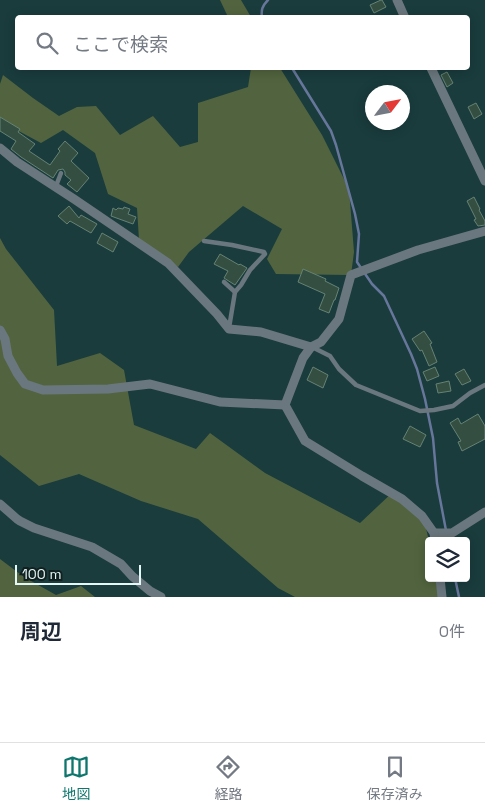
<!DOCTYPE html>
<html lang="ja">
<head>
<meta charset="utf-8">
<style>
  :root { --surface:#fff; --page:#f6f6f7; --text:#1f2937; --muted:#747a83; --line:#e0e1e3; --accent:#0f766e }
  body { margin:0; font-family:"Space Grotesk","Noto Sans JP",sans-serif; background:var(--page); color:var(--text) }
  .controls { position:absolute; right:15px; bottom:15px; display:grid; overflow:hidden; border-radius:5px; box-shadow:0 2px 12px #0003 }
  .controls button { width:45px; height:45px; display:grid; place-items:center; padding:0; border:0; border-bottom:1px solid var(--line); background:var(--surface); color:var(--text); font:25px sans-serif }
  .compass { position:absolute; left:365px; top:85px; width:45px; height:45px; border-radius:50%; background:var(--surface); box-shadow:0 2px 12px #0003; rotate:58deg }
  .scale { position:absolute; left:15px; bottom:12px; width:126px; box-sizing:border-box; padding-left:5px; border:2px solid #e5f8f8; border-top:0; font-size:14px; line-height:18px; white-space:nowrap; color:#e5f8f8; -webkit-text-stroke:4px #122020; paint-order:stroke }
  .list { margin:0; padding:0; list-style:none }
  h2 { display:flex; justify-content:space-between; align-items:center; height:65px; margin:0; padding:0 20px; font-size:21px }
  h2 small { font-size:16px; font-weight:400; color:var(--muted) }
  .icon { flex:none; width:28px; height:28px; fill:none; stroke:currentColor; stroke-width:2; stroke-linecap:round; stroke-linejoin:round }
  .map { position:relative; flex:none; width:485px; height:597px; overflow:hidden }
  .search { position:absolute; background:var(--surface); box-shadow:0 2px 12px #0003; left:15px; right:15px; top:15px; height:55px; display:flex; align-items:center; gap:12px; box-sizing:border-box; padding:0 18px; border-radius:5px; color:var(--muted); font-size:19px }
  .sheet { height:145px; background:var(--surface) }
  nav { display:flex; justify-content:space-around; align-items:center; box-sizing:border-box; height:70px; border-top:1px solid var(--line); background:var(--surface); font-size:14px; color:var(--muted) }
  nav a { display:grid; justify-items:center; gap:2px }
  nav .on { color:var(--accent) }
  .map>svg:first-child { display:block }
  .forest { fill:#52643f }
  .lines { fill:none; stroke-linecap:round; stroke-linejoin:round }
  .stream { stroke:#67769b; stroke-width:2.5 }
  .building { fill:#344f42; stroke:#658274 }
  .lane { stroke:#6b777e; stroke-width:4.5 }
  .street { stroke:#6b777e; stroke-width:9 }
</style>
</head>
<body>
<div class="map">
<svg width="485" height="597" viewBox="0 0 485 597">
  <rect width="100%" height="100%" fill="#1a3c3d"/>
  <!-- forest -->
  <g class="forest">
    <polygon points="220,0 241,0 251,17 228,17"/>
    <polygon points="251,68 280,68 322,135 349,189 354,252 351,275 276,274 267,259 282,229 243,206 189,252 178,267 139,240 137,208 108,194 95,153 63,130 41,143 0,121 0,84 3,75 33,98 59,116 77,107 96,106 120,135 153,116 180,147 198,142 198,103 248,87"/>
    <polygon points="0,238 6,249 54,310 57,366 100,353 124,370 134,425 196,449 210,433 265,473 360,523 394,491 425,524 429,541 429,578 437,578 441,597 295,597 278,588 198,519 141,501 79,474 39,486 0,455"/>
    <polygon points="0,559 24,577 56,595 81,586 95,597 0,597"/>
  </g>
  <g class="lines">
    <!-- stream -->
    <g class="stream">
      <path d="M262,18C261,10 262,6 268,0"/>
      <polyline points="292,68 331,131 336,145 355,214 359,234 357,262 372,284 384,296 411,354 417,369 425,399 433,438 437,483 448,541"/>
      <polyline points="455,578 459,597"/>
    </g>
  </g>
  <!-- building -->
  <g class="building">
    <polygon points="381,0 382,0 386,7 374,13 370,5"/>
    <polygon points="447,72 453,83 447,87 441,75"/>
    <polygon points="476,103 482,114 474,119 468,107"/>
    <polygon points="0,117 20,129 18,132 35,144 29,151 50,165 60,151 58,149 65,141 78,153 71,161 89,178 77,192 67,184 71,180 65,175 65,172 63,169 58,170 53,178 21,157 11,149 16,141 0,131"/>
    <polygon points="474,197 480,209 479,210 485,221 485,225 478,226 474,220 476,219 467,201"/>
    <polygon points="69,206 79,218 81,215 97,224 91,233 70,221 67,224 58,216"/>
    <polygon points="124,207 130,209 128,214 136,217 133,224 111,216 113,208 116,210 118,208 123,209"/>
    <polygon points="102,233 118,242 113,252 97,243"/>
    <polygon points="220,254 239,265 240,264 247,268 235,285 224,278 228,271 214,264"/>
    <polygon points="303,269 326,279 325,281 339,288 335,300 334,300 329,313 319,309 325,294 298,282"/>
    <polygon points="424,331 432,343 430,344 437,362 429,366 422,350 420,351 412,339"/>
    <polygon points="313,367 328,375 323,388 307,380"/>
    <polygon points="435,367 439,376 427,381 423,372"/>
    <polygon points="464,369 471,381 462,385 455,374"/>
    <polygon points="449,381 451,391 438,393 436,384"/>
    <polygon points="478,414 485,426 485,439 462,451 458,442 461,441 450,423 458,418 461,424"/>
    <polygon points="410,426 426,435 420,447 403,439"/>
  </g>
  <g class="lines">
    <!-- lane -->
    <g class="lane">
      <polyline points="56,186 61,173"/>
      <polyline points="204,241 232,245 264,252 265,254 250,270 241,285 235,292 229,328"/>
      <polyline points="224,282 235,292"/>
      <polyline points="312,347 330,356 339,369 356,385 420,411 434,410 453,406 470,393 485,385"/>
    </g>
    <!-- street -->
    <g class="street">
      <polyline points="397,0 405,18"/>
      <polyline points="431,68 485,181"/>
      <polyline points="0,148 17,162 74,199 168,263 217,314 229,329 261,332 311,347"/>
      <polyline points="0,330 5,339 8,356 17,373 25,384 43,390 108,389 150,384 220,402 285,405"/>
      <polyline points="0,504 17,519 20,521 34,528 92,547 121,564 132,576 150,591 161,597"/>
      <polyline points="434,533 452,533 485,512"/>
      <polyline points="435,541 434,533 422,516 402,499 362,476 305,441 285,405 303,358 311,347 321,342 339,319 351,275 418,250 485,231"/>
      <polyline points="440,578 442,597"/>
    </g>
  </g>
</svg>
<div class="controls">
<button><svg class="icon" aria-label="layers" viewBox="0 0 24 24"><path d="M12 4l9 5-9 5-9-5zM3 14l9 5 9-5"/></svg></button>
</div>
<svg class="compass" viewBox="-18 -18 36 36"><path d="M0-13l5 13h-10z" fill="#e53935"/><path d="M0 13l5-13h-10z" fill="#747a83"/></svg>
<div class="scale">100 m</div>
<div class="search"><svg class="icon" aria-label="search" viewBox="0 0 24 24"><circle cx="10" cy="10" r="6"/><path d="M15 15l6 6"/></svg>ここで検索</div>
</div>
<section class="sheet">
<h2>周辺<small>0件</small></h2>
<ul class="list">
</ul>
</section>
<nav>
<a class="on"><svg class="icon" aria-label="map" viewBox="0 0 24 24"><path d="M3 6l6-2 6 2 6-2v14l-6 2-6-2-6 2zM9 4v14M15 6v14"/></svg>地図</a>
<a><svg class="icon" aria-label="directions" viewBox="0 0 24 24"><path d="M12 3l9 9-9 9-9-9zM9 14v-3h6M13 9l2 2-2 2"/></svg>経路</a>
<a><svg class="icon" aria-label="saved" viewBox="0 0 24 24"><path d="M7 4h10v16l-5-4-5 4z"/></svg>保存済み</a>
</nav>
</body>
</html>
